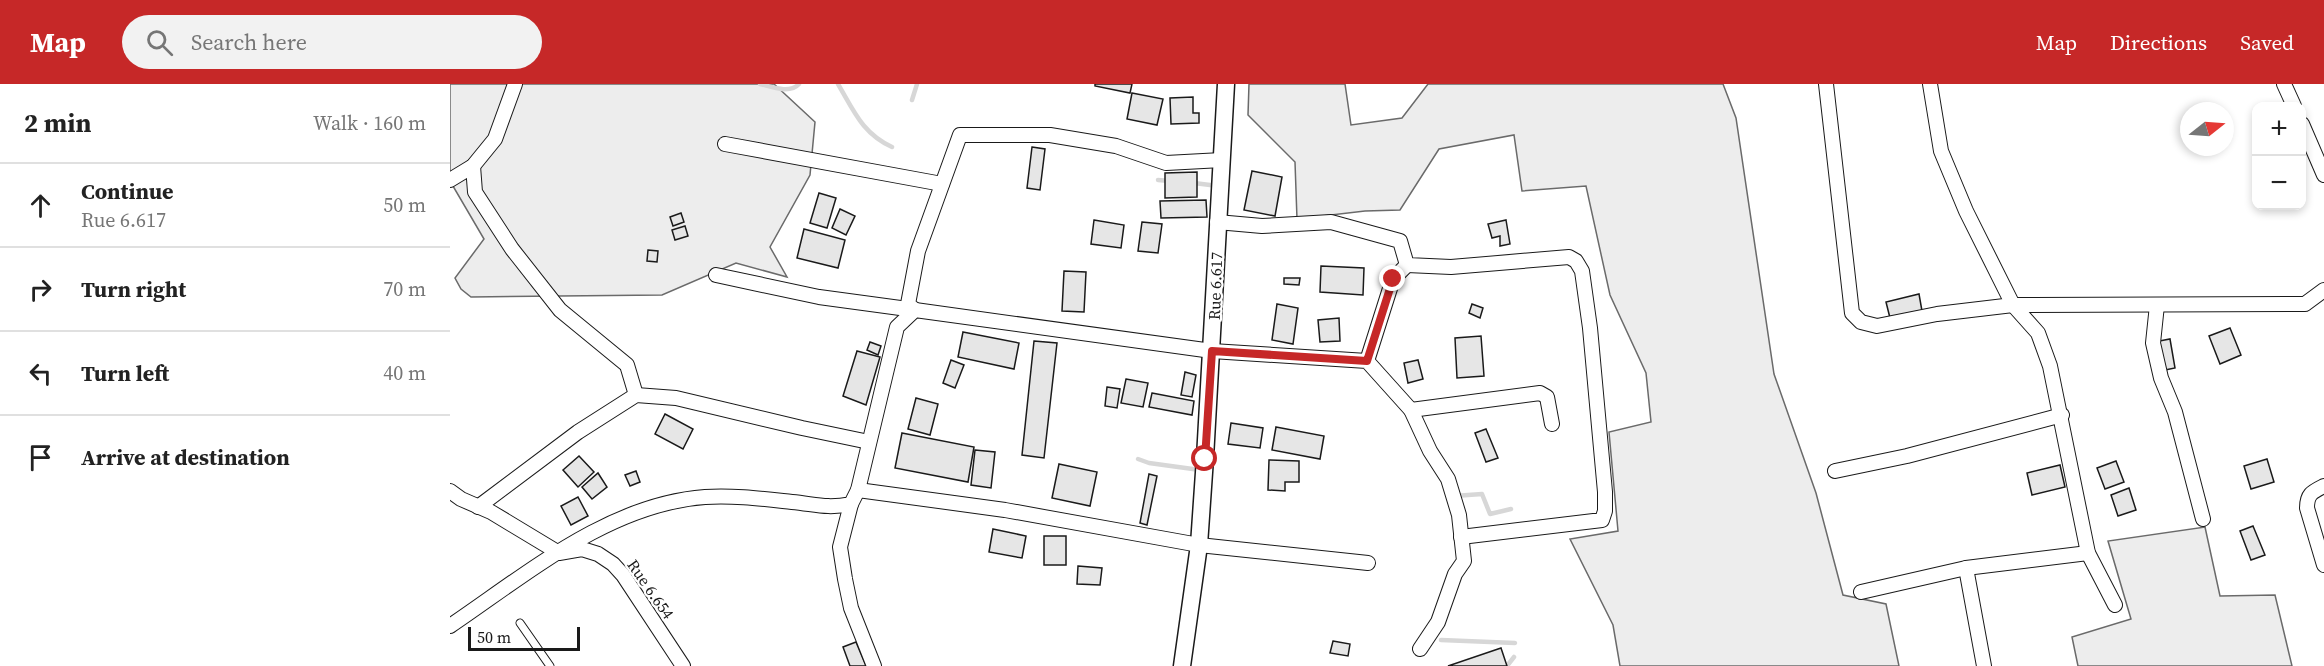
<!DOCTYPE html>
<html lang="en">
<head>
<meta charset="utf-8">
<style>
  :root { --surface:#fff; --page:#f2f2f2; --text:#222; --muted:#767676; --line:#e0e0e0; --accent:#c62828 }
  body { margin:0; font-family:"Source Serif 4",serif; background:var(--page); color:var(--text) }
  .controls { position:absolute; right:18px; top:18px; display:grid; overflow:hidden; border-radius:12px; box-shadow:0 3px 9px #0003 }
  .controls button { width:54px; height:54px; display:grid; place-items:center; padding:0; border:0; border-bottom:2px solid var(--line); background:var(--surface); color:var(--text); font:30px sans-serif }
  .compass { position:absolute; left:1730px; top:18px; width:54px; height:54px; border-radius:50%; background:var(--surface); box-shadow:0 3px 9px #0003; rotate:73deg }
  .scale { position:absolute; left:18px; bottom:15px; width:112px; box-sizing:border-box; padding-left:6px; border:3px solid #1a1a1a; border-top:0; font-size:16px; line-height:21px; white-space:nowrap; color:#1a1a1a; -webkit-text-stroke:4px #fff; paint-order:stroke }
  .stop { position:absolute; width:18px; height:18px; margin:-14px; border:4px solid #c62828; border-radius:50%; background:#fff }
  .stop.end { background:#c62828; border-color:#fff; box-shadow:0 2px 6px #0008 }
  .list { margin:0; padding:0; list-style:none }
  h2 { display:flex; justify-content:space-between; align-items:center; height:78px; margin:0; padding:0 24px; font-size:26px }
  h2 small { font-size:20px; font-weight:400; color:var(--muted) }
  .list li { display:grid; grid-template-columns:39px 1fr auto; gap:18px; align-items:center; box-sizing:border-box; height:84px; padding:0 24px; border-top:2px solid var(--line) }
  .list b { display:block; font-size:22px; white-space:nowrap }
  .list p { margin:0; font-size:20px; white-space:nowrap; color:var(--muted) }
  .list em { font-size:20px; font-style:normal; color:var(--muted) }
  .icon { flex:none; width:33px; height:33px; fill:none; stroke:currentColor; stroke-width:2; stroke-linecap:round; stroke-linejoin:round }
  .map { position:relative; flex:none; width:1874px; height:582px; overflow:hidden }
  header { display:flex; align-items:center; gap:36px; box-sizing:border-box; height:84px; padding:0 30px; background:var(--accent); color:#fff }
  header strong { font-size:28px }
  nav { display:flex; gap:33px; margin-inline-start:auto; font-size:21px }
  .search { width:420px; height:54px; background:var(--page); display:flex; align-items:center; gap:15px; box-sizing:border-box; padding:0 21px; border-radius:33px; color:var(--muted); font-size:22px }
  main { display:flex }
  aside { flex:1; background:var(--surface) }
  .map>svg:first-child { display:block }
  .built { fill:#ededed; stroke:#6a6a6a; stroke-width:1.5 }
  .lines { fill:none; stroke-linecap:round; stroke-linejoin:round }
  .stream { stroke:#d7d7d7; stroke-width:4.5 }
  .building { fill:#e6e6e6; stroke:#1a1a1a; stroke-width:1.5 }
  .service-casing { stroke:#1a1a1a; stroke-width:9 }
  .minor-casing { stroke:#1a1a1a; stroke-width:16 }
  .tertiary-casing { stroke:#1a1a1a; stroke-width:19 }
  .service { stroke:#fff; stroke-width:7 }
  .minor { stroke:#fff; stroke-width:14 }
  .tertiary { stroke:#fff; stroke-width:16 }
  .route { stroke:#c62828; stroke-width:8 }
  .labels { text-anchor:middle; stroke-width:4.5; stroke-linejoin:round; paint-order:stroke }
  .street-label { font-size:16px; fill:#1a1a1a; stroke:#fff }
</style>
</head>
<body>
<header>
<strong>Map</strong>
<div class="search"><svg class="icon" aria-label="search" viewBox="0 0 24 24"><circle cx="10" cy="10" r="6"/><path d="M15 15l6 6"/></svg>Search here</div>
<nav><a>Map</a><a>Directions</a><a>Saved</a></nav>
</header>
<main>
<aside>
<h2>2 min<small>Walk · 160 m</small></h2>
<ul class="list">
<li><svg class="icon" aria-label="ahead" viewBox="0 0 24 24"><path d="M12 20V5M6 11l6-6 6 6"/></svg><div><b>Continue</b><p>Rue 6.617</p></div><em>50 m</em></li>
<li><svg class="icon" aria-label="right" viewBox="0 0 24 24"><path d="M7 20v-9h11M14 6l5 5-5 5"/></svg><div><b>Turn right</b></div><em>70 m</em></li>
<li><svg class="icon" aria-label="left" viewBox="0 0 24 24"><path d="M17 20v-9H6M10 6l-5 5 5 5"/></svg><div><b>Turn left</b></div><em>40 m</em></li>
<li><svg class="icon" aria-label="arrive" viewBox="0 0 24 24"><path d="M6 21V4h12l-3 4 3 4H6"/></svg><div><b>Arrive at destination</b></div></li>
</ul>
</aside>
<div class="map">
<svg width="1874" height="582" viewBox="0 0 1874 582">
  <rect width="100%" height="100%" fill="#fff"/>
  <!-- built -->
  <g class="built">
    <polygon points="0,0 324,0 365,38 360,91 320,163 337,193 286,179 212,211 21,213 11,205 5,194 34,155 0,97"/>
    <polygon points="799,0 895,0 901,41 952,34 978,0 1273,0 1286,34 1324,290 1366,409 1393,511 1436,520 1449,582 1170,582 1163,541 1120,455 1168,447 1159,348 1201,338 1196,289 1160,211 1136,102 1072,107 1064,51 989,65 950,126 915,127 847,135 845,78 798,31"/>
    <polygon points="1755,443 1770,512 1825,511 1842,582 1628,582 1622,553 1681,535 1658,457"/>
  </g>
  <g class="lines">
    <!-- stream -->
    <g class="stream">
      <path d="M310,0C322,3 340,10 349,0"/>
      <path d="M388,0C404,27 412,49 442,63"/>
      <polyline points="462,16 467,0"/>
      <polyline points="708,96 720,97"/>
      <polyline points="744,99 768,102"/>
      <polyline points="688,375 699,379 750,386"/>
      <polyline points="1004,412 1032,410 1040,430 1061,425"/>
      <polyline points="991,556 1065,559"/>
      <polyline points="1057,582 1064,573"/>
    </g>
  </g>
  <!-- building -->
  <g class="building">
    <polygon points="645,0 682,0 680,9 645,2"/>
    <polygon points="682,9 713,15 707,41 677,35"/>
    <polygon points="743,13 743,29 749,29 749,39 721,40 720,14"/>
    <polygon points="582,63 595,65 590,106 577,104"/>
    <polygon points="802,87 832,93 825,132 794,126"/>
    <polygon points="747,88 747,113 715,114 715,89"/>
    <polygon points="369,109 386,114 377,144 360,139"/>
    <polygon points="756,116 757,133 711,134 710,117"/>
    <polygon points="390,125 405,132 396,151 382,144"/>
    <polygon points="231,129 234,138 223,142 220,133"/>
    <polygon points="644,136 674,141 671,164 641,160"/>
    <polygon points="1056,136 1060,160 1050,162 1050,152 1042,154 1038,140"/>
    <polygon points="692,138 712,140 708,169 688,167"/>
    <polygon points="235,142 238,152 225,156 222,146"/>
    <polygon points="354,145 395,156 388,184 347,174"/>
    <polygon points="198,166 208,167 207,178 197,177"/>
    <polygon points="871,182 914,184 913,211 870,208"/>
    <polygon points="614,187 636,188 634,228 612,227"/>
    <polygon points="834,194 850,194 849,201 834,200"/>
    <polygon points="1469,210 1472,227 1440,234 1436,218"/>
    <polygon points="827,220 848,224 843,260 822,256"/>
    <polygon points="1022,220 1033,224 1030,234 1019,229"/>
    <polygon points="889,234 890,257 870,258 868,236"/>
    <polygon points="1780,244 1791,271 1770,280 1759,252"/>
    <polygon points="513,248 569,259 564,285 508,273"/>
    <polygon points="1031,252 1034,292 1007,294 1005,254"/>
    <polygon points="1720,255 1725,284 1710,287 1704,258"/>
    <polygon points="584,257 607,259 594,374 572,371"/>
    <polygon points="420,258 431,262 428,271 417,266"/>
    <polygon points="407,267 430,273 416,321 393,312"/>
    <polygon points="501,276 514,281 505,304 493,299"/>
    <polygon points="968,276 973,295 958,299 954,279"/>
    <polygon points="735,288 746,291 742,313 731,311"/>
    <polygon points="676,295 698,299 693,323 671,319"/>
    <polygon points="657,303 670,305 667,324 655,322"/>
    <polygon points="702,309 744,317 742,331 699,323"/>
    <polygon points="466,314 488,320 480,351 458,345"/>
    <polygon points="215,330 243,345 233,365 205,350"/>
    <polygon points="781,339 813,344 810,364 778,360"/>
    <polygon points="826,343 874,352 870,375 822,366"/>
    <polygon points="1036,345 1048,374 1036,378 1025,349"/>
    <polygon points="452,349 524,363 518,398 445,384"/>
    <polygon points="525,366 545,368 541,404 521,401"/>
    <polygon points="129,372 144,388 128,403 113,386"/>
    <polygon points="1817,375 1824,398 1801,405 1794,382"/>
    <polygon points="819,376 849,377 849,398 835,398 835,407 818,406"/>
    <polygon points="1666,377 1674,398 1655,405 1647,384"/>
    <polygon points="609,380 647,388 640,422 602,414"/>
    <polygon points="1610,381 1615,403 1582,411 1577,389"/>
    <polygon points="186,387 190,398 180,402 175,391"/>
    <polygon points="148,389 157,403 142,415 132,403"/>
    <polygon points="699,390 707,392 697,441 690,439"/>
    <polygon points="1679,404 1686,426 1668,432 1661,411"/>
    <polygon points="128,413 138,432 121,441 111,422"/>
    <polygon points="1803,442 1815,471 1801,476 1790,447"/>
    <polygon points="543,445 576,452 572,474 539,468"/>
    <rect x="594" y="452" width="22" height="29"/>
    <polygon points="628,482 652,484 650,501 627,500"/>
    <polygon points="883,557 900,560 898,572 880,569"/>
    <polygon points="406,558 416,582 400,582 393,563"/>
    <polygon points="1051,564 1057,582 998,582"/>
  </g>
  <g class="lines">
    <!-- service casing -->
    <g class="service-casing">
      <polyline id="service" points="70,539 100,582"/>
    </g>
    <!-- minor casing -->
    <g class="minor-casing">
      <g id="minor">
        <polyline points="1376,0 1402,229 1411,238 1427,242 1487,230 1563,221 1855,220 1874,206"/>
        <polyline points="1480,0 1491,67 1516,127 1563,221 1588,249 1600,282 1638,469 1665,521"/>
        <polyline points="1834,0 1844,22"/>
        <polyline points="1852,40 1874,91"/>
        <polyline points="275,60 492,100"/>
        <polyline points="23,82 25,108 62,165 110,226 177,281 186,311"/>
        <polyline points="0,96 23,82 45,55 65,0"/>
        <polyline points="767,138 812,142 881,138 950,157 957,181 1001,183 1119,173 1126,177 1132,187 1140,244 1155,408 1155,427 1152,436 1011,453"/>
        <polyline points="266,191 369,213 465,226"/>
        <polyline points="1707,221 1703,259 1711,294 1725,328 1753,435"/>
        <polyline points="465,226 458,220 468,167 510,51 600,51 666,62 716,79 772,76"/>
        <polyline points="917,277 943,195 957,181"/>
        <polyline points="961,326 1090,309 1097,313 1102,340"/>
        <polyline points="1385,387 1457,372 1612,331"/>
        <path d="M1874,402C1862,408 1857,410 1857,424L1874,481"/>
        <polyline points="408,406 555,426 749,461 918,479"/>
        <polyline points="0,407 11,415 41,428 109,469 132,465 148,470 163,480 173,491 233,582"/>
        <polyline points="401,420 390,463 395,495 401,524 424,582"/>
        <polyline points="28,423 128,348 186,311 226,314 352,344 419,358"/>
        <polyline points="1516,484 1534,582"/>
        <polyline points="1411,508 1516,484 1638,469"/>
        <path d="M0,542C77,490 159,420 255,413C283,411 314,415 342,418C365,420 376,425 401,420L408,406L447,243L465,226L762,267L917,277L961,326L980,367L998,395L1009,431L1014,477L1005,490L988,538L970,565"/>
      </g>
    </g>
    <!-- tertiary casing -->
    <g class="tertiary-casing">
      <polyline id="tertiary" points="732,582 749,461 755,374 776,0"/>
    </g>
    <!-- service -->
    <use href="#service" class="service"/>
    <!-- minor -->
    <use href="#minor" class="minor"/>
    <!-- tertiary -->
    <use href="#tertiary" class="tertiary"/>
  </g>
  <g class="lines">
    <!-- route -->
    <polyline class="route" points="755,375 762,267 917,277 943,195"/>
  </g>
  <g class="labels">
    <!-- street labels -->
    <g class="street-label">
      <text transform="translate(765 202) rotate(-88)" y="6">Rue 6.617</text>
      <text transform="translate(201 505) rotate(55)" y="6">Rue 6.654</text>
    </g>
  </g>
</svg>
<div class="controls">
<button>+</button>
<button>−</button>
</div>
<svg class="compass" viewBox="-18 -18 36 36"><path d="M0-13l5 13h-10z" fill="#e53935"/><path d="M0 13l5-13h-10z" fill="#767676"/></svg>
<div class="scale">50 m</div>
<div class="stop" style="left:755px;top:375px"></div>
<div class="stop end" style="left:943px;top:195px"></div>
</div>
</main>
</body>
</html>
